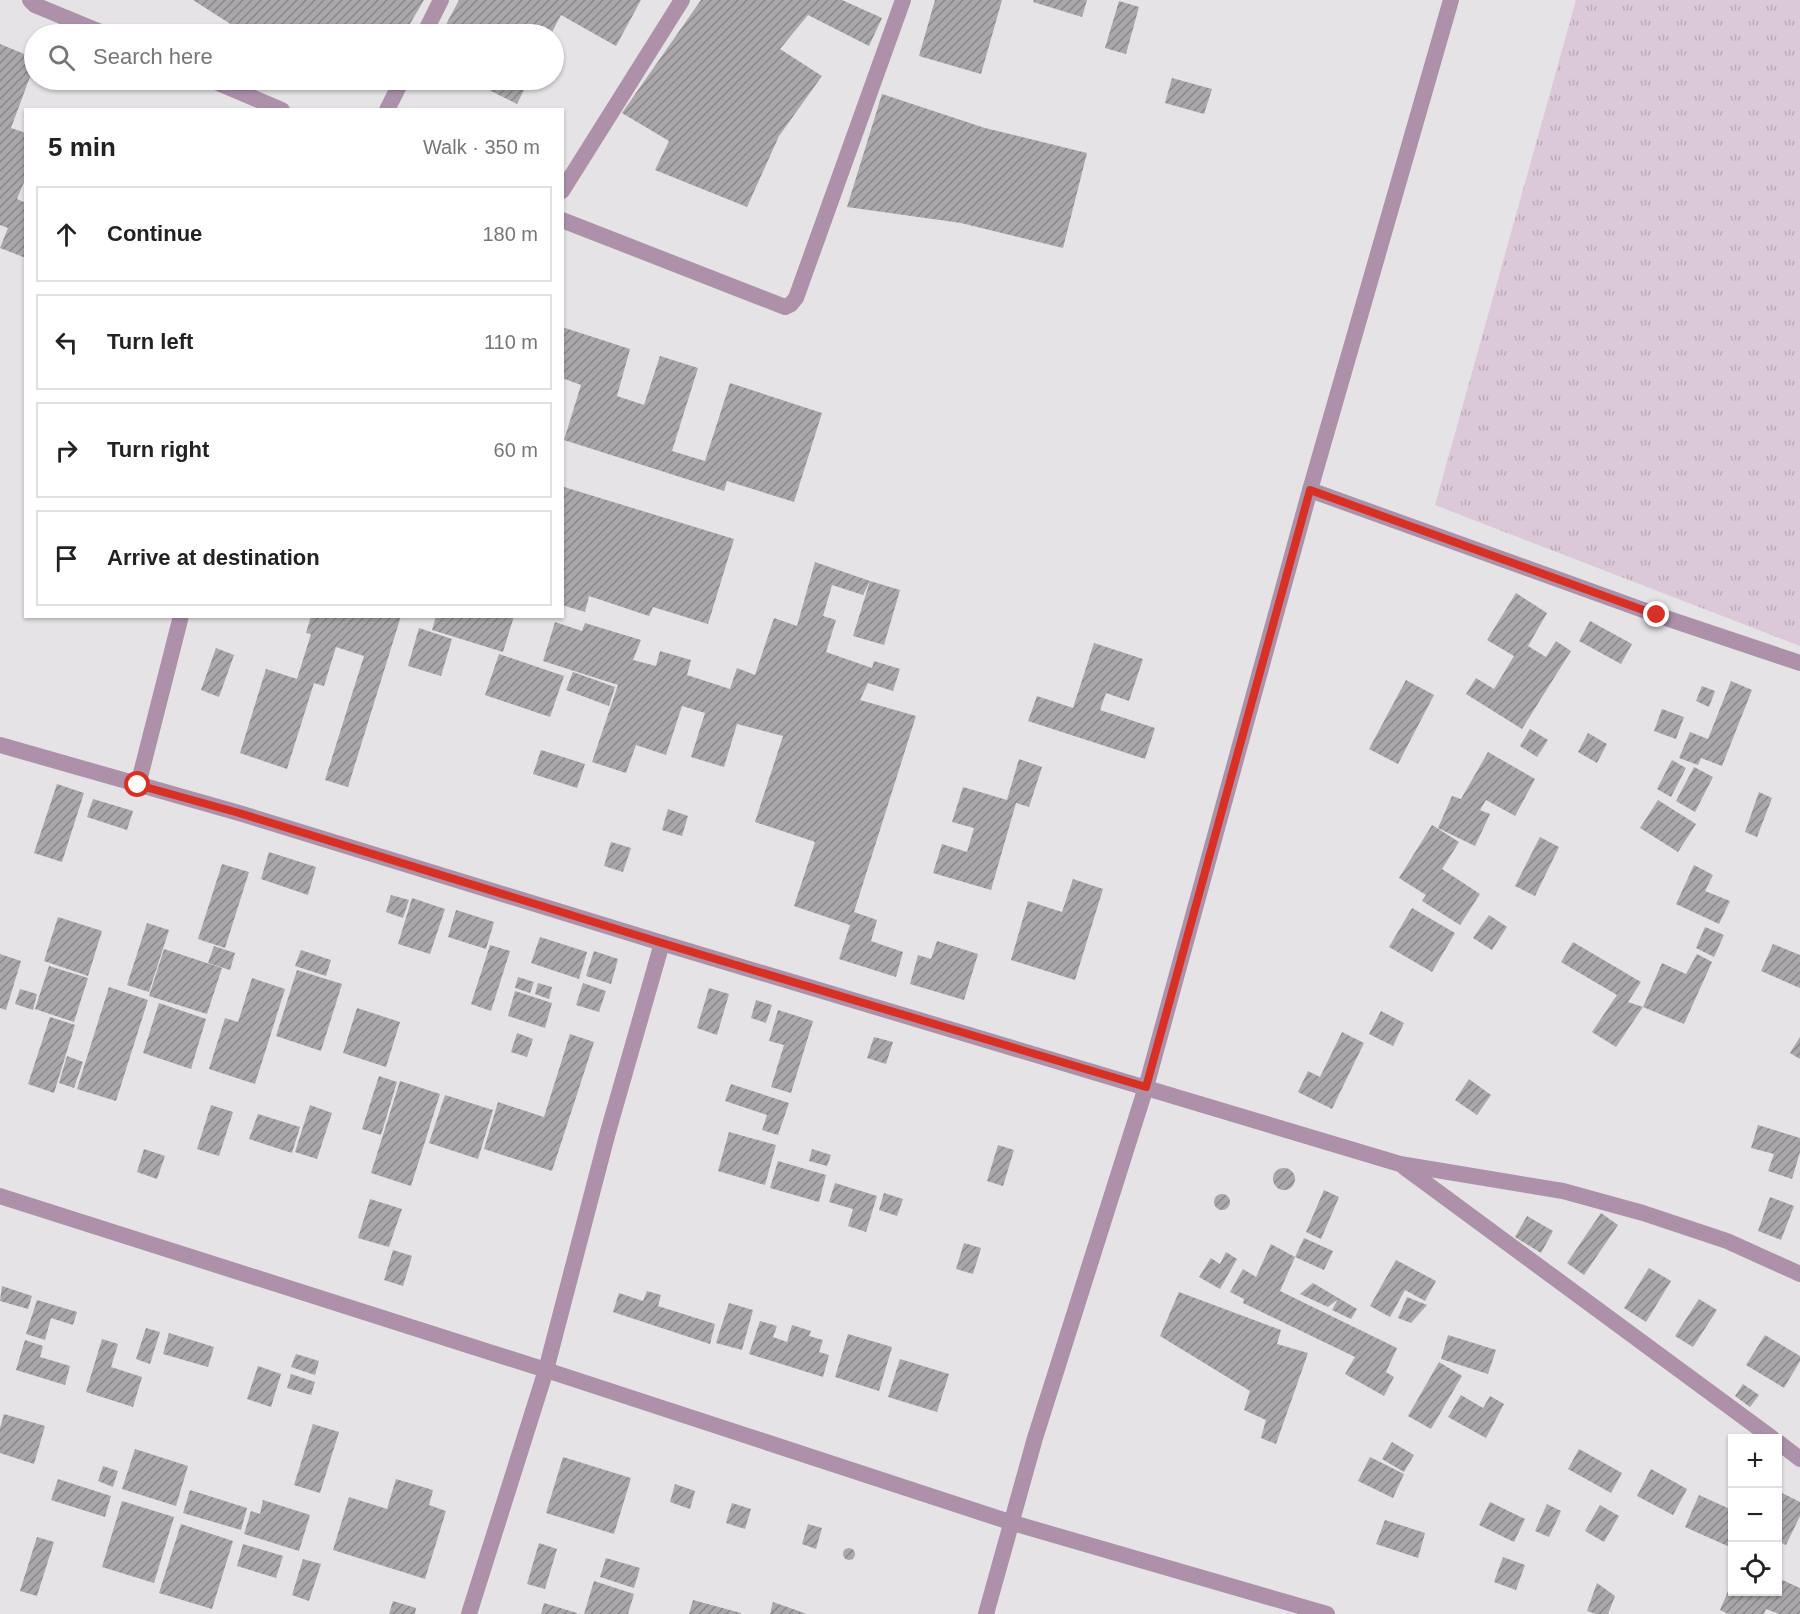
<!DOCTYPE html>
<html lang="en">
<head>
<meta charset="utf-8">
<style>
  :root { --surface:#fff; --page:#f2f2f2; --text:#222; --muted:#767676; --line:#e0e0e0 }
  body { margin:0; font-family:Arial,sans-serif; background:var(--page); color:var(--text) }
  .controls { position:absolute; right:18px; bottom:18px; display:grid; overflow:hidden; border-radius:0px; box-shadow:0 2px 4px #0004 }
  .controls button { width:54px; height:54px; display:grid; place-items:center; padding:0; border:0; border-bottom:2px solid var(--line); background:var(--surface); color:var(--text); font:30px sans-serif }
  .stop { position:absolute; width:18px; height:18px; margin:-14px; border:4px solid #d93025; border-radius:50%; background:#fff }
  .stop.end { background:#d93025; border-color:#fff; box-shadow:0 2px 6px #0008 }
  .list { margin:0; padding:0; list-style:none }
  h2 { display:flex; justify-content:space-between; align-items:center; height:78px; margin:0; padding:0 24px; font-size:26px }
  h2 small { font-size:20px; font-weight:400; color:var(--muted) }
  .list li { display:grid; grid-template-columns:39px 1fr auto; gap:18px; align-items:center; box-sizing:border-box; height:96px; margin:0 12px 12px; padding:0 12px; border:2px solid var(--line); border-radius:0px }
  .list b { display:block; font-size:22px; white-space:nowrap }
  .list em { font-size:20px; font-style:normal; color:var(--muted) }
  .icon { flex:none; width:33px; height:33px; fill:none; stroke:currentColor; stroke-width:2; stroke-linecap:round; stroke-linejoin:round }
  .map { position:relative; flex:none; width:1800px; height:1614px; overflow:hidden }
  .search { position:absolute; background:var(--surface); box-shadow:0 2px 4px #0004; left:24px; top:24px; width:540px; height:66px; display:flex; align-items:center; gap:15px; box-sizing:border-box; padding:0 21px; border-radius:33px; color:var(--muted); font-size:22px }
  .panel { position:absolute; background:var(--surface); box-shadow:0 2px 4px #0004; left:24px; top:108px; width:540px; height:510px; border-radius:0px }
  .map>svg:first-child { display:block }
  .grass { fill:url(#grass-tufts) }
  .building { fill:url(#building-hatch) }
  .lines { fill:none; stroke-linecap:round; stroke-linejoin:round }
  .minor { stroke:#ac91a9; stroke-width:16 }
  .route { stroke:#d93025; stroke-width:8 }
</style>
</head>
<body>
<div class="map">
<svg width="1800" height="1614" viewBox="0 0 1800 1614">
  <defs>
    <pattern id="grass-tufts" width="24" height="20" patternUnits="userSpaceOnUse" patternTransform="scale(1.5)"><rect width="24" height="20" fill="#dbc8d9"/><path d="M3 7l-1-3M5 7V3M7 7l1-3M15 17l-1-3M17 17v-4M19 17l1-3" fill="none" stroke="#bbabb9"/></pattern>
    <pattern id="building-hatch" width="6" height="6" patternUnits="userSpaceOnUse" patternTransform="scale(1.5)"><rect width="6" height="6" fill="#aaa7aa"/><path d="M-1 1l2-2M0 6l6-6M5 7l2-2" fill="none" stroke="#898789"/></pattern>
  </defs>
  <rect width="100%" height="100%" fill="#e6e3e6"/>
  <!-- grass -->
  <polygon class="grass" points="1576,0 1800,0 1800,646 1435,505"/>
  <!-- building -->
  <g class="building">
    <polygon points="193,0 424,0 404,34 268,34 261,31 259,34 246,34"/>
    <polygon points="459,0 641,0 616,46 561,15 551,34 441,34"/>
    <polygon points="701,0 842,0 882,18 869,46 808,15 780,49 822,76 779,136 747,207 655,170 669,141 622,113"/>
    <polygon points="935,0 1002,0 981,74 919,56"/>
    <polygon points="1034,0 1087,0 1082,17 1033,2"/>
    <polygon points="1119,1 1139,7 1126,54 1105,48"/>
    <polygon points="0,44 34,58 34,66 11,128 26,133 26,177 17,199 26,203 26,258 0,248 8,228 0,225"/>
    <polygon points="1172,78 1212,89 1204,114 1165,103"/>
    <polygon points="469,80 529,80 517,104"/>
    <polygon points="882,94 985,128 1087,153 1063,248 961,223 847,207"/>
    <polygon points="562,327 630,349 617,396 644,405 660,356 698,368 672,451 705,461 730,383 822,413 794,502 727,481 724,491 564,440 581,385 562,378"/>
    <polygon points="564,487 734,539 708,624 653,607 649,616 589,596 585,612 562,605 562,492"/>
    <polygon points="815,562 870,581 863,595 832,585 823,616 836,620 826,652 872,668 874,661 900,669 893,691 868,683 860,700 916,716 854,912 877,920 871,941 903,952 896,977 839,959 850,925 794,906 815,842 755,822 783,736 737,724 724,767 691,757 705,713 682,706 666,755 636,745 626,773 592,762 618,685 543,661 555,622 582,631 585,623 641,640 633,660 656,666 660,651 691,660 687,675 730,689 737,668 755,675 774,618 797,626"/>
    <polygon points="870,581 900,590 884,645 853,636"/>
    <polygon points="1516,593 1547,613 1528,646 1546,657 1556,641 1571,651 1522,729 1466,694 1476,678 1494,689 1514,656 1487,640"/>
    <polygon points="311,616 401,616 348,787 325,780 364,656 336,647 324,686 314,683 287,769 240,753 266,669 297,679 311,634 306,633"/>
    <polygon points="436,616 514,616 503,652 432,630"/>
    <polygon points="1590,621 1632,644 1621,664 1579,641"/>
    <polygon points="419,628 452,639 441,676 408,666"/>
    <polygon points="1094,643 1143,659 1129,701 1106,693 1100,710 1155,728 1145,759 1028,721 1037,696 1073,708"/>
    <polygon points="216,648 234,655 219,697 201,690"/>
    <polygon points="499,654 564,676 550,717 485,695"/>
    <polygon points="573,672 615,687 609,706 566,690"/>
    <polygon points="1406,680 1434,695 1398,764 1369,749"/>
    <polygon points="1731,681 1752,690 1722,766 1701,758 1698,765 1679,758 1690,732 1708,739"/>
    <polygon points="1702,686 1715,691 1709,707 1696,701"/>
    <polygon points="1662,709 1684,717 1676,739 1654,731"/>
    <polygon points="1530,729 1548,740 1537,757 1520,746"/>
    <polygon points="1588,733 1607,744 1597,763 1578,752"/>
    <polygon points="541,750 585,764 577,788 533,774"/>
    <polygon points="1488,752 1535,779 1515,816 1486,800 1480,810 1490,814 1475,846 1438,828 1452,796 1461,799"/>
    <polygon points="1019,759 1042,767 1029,807 1016,803 991,890 933,873 942,844 967,852 974,828 952,822 963,787 1007,800"/>
    <polygon points="1672,760 1686,768 1671,797 1657,789"/>
    <polygon points="1694,767 1713,777 1695,812 1676,801"/>
    <polygon points="57,784 84,793 62,862 34,853"/>
    <polygon points="1759,792 1772,798 1757,837 1745,832"/>
    <polygon points="93,799 133,811 127,830 87,817"/>
    <polygon points="1658,800 1696,824 1678,852 1640,828"/>
    <polygon points="668,809 688,816 682,836 662,830"/>
    <polygon points="1432,825 1459,842 1442,869 1480,894 1460,925 1422,901 1426,895 1399,878"/>
    <polygon points="1540,837 1559,847 1535,896 1515,886"/>
    <polygon points="611,842 631,848 623,872 604,866"/>
    <polygon points="269,852 316,867 308,895 261,879"/>
    <polygon points="222,864 249,872 225,948 198,939"/>
    <polygon points="1694,865 1713,875 1705,891 1730,901 1719,924 1676,904"/>
    <polygon points="1073,879 1103,889 1075,980 1011,960 1028,901 1062,912"/>
    <polygon points="391,895 409,900 403,918 386,912"/>
    <polygon points="412,898 445,909 430,954 398,944"/>
    <polygon points="1412,908 1455,933 1432,972 1389,947"/>
    <polygon points="456,910 494,922 486,949 448,937"/>
    <polygon points="1489,915 1507,927 1492,950 1473,938"/>
    <polygon points="58,917 102,931 88,976 44,961"/>
    <polygon points="147,923 169,930 149,992 127,985"/>
    <polygon points="1705,927 1724,935 1714,957 1696,948"/>
    <polygon points="540,937 587,952 579,979 531,963"/>
    <polygon points="937,941 978,954 964,1000 910,984 918,955 931,959"/>
    <polygon points="1573,942 1641,982 1628,1002 1643,1007 1616,1047 1592,1032 1617,995 1561,962"/>
    <polygon points="1773,944 1800,955 1800,988 1761,971"/>
    <polygon points="490,945 510,951 491,1011 471,1004"/>
    <polygon points="214,946 235,953 230,970 208,963"/>
    <polygon points="164,949 222,968 207,1014 149,996"/>
    <polygon points="301,950 331,960 326,976 295,966"/>
    <polygon points="594,951 618,959 611,984 586,976"/>
    <polygon points="0,954 21,961 6,1010 0,1008"/>
    <polygon points="1697,954 1712,962 1684,1024 1643,1007 1662,963 1686,974"/>
    <polygon points="49,966 88,978 74,1022 35,1009"/>
    <polygon points="297,970 342,984 321,1051 276,1036"/>
    <polygon points="518,977 534,982 530,993 515,988"/>
    <polygon points="252,978 285,989 255,1084 209,1069 225,1018 238,1022"/>
    <polygon points="538,983 552,987 549,999 535,994"/>
    <polygon points="583,983 606,991 599,1012 576,1005"/>
    <polygon points="109,987 148,1000 116,1101 77,1089"/>
    <polygon points="709,988 729,994 717,1035 697,1028"/>
    <polygon points="20,989 37,994 33,1010 15,1004"/>
    <polygon points="515,991 552,1003 545,1028 508,1016"/>
    <polygon points="756,1000 772,1005 766,1023 751,1018"/>
    <polygon points="159,1003 206,1019 191,1069 143,1053"/>
    <polygon points="357,1008 400,1022 386,1067 343,1053"/>
    <polygon points="778,1010 813,1021 791,1093 771,1087 784,1045 769,1041"/>
    <polygon points="1381,1011 1404,1023 1393,1046 1369,1034"/>
    <polygon points="50,1017 75,1025 54,1093 28,1084"/>
    <polygon points="1342,1032 1364,1043 1332,1109 1298,1092 1308,1071 1320,1077"/>
    <polygon points="517,1033 533,1039 527,1057 511,1052"/>
    <polygon points="570,1034 594,1042 552,1171 484,1149 498,1102 544,1117"/>
    <polygon points="874,1037 893,1042 886,1064 867,1058"/>
    <polygon points="1800,1037 1800,1059 1790,1053"/>
    <polygon points="67,1056 83,1062 74,1088 59,1083"/>
    <polygon points="379,1076 397,1082 381,1135 362,1129"/>
    <polygon points="1469,1079 1491,1095 1477,1115 1455,1100"/>
    <polygon points="400,1081 440,1094 411,1186 371,1173"/>
    <polygon points="731,1084 789,1103 778,1135 762,1130 767,1115 725,1101"/>
    <polygon points="445,1095 493,1110 478,1159 429,1143"/>
    <polygon points="211,1105 233,1112 219,1156 197,1149"/>
    <polygon points="310,1105 332,1113 317,1159 295,1152"/>
    <polygon points="258,1114 300,1127 292,1153 249,1139"/>
    <polygon points="1758,1125 1800,1138 1800,1152 1792,1179 1768,1171 1774,1154 1751,1148"/>
    <polygon points="729,1132 776,1145 765,1185 718,1171"/>
    <polygon points="998,1145 1014,1150 1003,1186 987,1181"/>
    <polygon points="144,1149 165,1156 157,1179 137,1172"/>
    <polygon points="812,1149 831,1155 827,1166 809,1161"/>
    <polygon points="778,1161 826,1175 819,1202 770,1188"/>
    <circle cx="1284" cy="1179" r="11"/>
    <polygon points="835,1183 877,1196 866,1232 848,1226 853,1209 829,1202"/>
    <polygon points="1324,1190 1339,1197 1321,1239 1306,1232"/>
    <polygon points="884,1193 903,1199 897,1216 879,1210"/>
    <circle cx="1222" cy="1202" r="8"/>
    <polygon points="1770,1197 1794,1206 1781,1240 1758,1231"/>
    <polygon points="370,1199 402,1209 389,1247 358,1238"/>
    <polygon points="1601,1213 1618,1225 1584,1275 1567,1263"/>
    <polygon points="1527,1216 1553,1231 1541,1253 1515,1237"/>
    <polygon points="1304,1238 1333,1251 1324,1270 1295,1257"/>
    <polygon points="964,1243 981,1248 973,1274 956,1269"/>
    <polygon points="1271,1244 1295,1257 1280,1291 1397,1348 1386,1372 1394,1377 1384,1396 1345,1374 1355,1357 1243,1303 1244,1299 1230,1292 1243,1269 1256,1277"/>
    <polygon points="393,1250 412,1256 403,1286 384,1280"/>
    <polygon points="1226,1252 1237,1259 1220,1289 1199,1277 1211,1258 1220,1264"/>
    <polygon points="1396,1260 1436,1281 1425,1301 1405,1290 1390,1317 1370,1306"/>
    <polygon points="1649,1268 1671,1281 1646,1322 1624,1308"/>
    <polygon points="1313,1283 1357,1309 1351,1319 1332,1310 1338,1299 1328,1307 1300,1294"/>
    <polygon points="2,1286 32,1296 28,1309 0,1301"/>
    <polygon points="647,1291 661,1295 658,1306 715,1324 710,1344 613,1312 619,1293 643,1301"/>
    <polygon points="1179,1292 1281,1330 1277,1344 1308,1353 1276,1444 1261,1438 1266,1420 1244,1410 1250,1391 1160,1336"/>
    <polygon points="1407,1297 1427,1305 1411,1323 1398,1318"/>
    <polygon points="1699,1299 1717,1310 1693,1347 1675,1336"/>
    <polygon points="37,1300 77,1312 73,1325 51,1318 45,1340 26,1334"/>
    <polygon points="729,1303 753,1310 742,1350 716,1343"/>
    <polygon points="760,1321 777,1326 773,1337 787,1342 792,1325 811,1331 809,1336 823,1340 819,1352 829,1355 823,1377 749,1354"/>
    <polygon points="146,1328 160,1332 150,1364 136,1359"/>
    <polygon points="169,1333 214,1347 208,1367 163,1354"/>
    <polygon points="848,1334 892,1347 879,1391 835,1377"/>
    <polygon points="1448,1335 1496,1350 1488,1374 1441,1359"/>
    <polygon points="1765,1335 1800,1356 1800,1361 1784,1388 1746,1365"/>
    <polygon points="102,1339 118,1344 111,1367 142,1377 133,1407 86,1392"/>
    <polygon points="25,1340 43,1346 40,1357 70,1366 65,1385 16,1370"/>
    <polygon points="296,1354 319,1361 315,1375 291,1367"/>
    <polygon points="900,1359 949,1374 937,1412 888,1397"/>
    <polygon points="1439,1362 1462,1376 1431,1429 1408,1416"/>
    <polygon points="258,1366 281,1374 271,1407 247,1399"/>
    <polygon points="291,1374 315,1382 311,1395 287,1388"/>
    <polygon points="1743,1384 1759,1395 1750,1407 1735,1396"/>
    <polygon points="1461,1395 1483,1408 1490,1396 1504,1404 1486,1438 1448,1417"/>
    <polygon points="4,1414 45,1426 34,1464 0,1453 0,1428"/>
    <polygon points="313,1424 339,1432 320,1493 294,1485"/>
    <polygon points="1392,1442 1414,1455 1404,1472 1382,1459"/>
    <polygon points="135,1449 188,1466 176,1506 122,1489"/>
    <polygon points="1579,1449 1622,1473 1611,1493 1568,1469"/>
    <polygon points="563,1457 631,1478 614,1534 546,1513"/>
    <polygon points="1370,1457 1404,1474 1393,1498 1358,1481"/>
    <polygon points="103,1466 118,1471 113,1487 98,1481"/>
    <polygon points="1651,1469 1687,1489 1673,1515 1637,1496"/>
    <polygon points="58,1479 111,1496 105,1517 51,1500"/>
    <polygon points="396,1479 433,1490 429,1505 446,1511 425,1579 333,1550 349,1497 387,1509"/>
    <polygon points="675,1484 695,1491 690,1509 670,1502"/>
    <polygon points="190,1490 247,1508 241,1530 183,1513"/>
    <polygon points="1778,1491 1800,1502 1800,1516 1786,1545 1778,1541"/>
    <polygon points="1699,1495 1732,1510 1732,1548 1685,1527"/>
    <polygon points="263,1500 310,1515 299,1551 244,1534 251,1511 260,1514"/>
    <polygon points="122,1501 174,1517 154,1583 102,1567"/>
    <polygon points="1490,1502 1525,1519 1514,1542 1479,1525"/>
    <polygon points="732,1503 751,1509 745,1529 726,1523"/>
    <polygon points="1547,1504 1561,1511 1549,1537 1535,1531"/>
    <polygon points="1600,1505 1619,1516 1604,1542 1585,1531"/>
    <polygon points="1385,1520 1425,1533 1418,1558 1376,1544"/>
    <polygon points="181,1524 233,1541 212,1609 159,1593"/>
    <polygon points="808,1524 822,1528 816,1549 802,1544"/>
    <polygon points="37,1537 54,1542 37,1596 20,1591"/>
    <polygon points="539,1543 557,1549 545,1589 527,1584"/>
    <polygon points="243,1544 283,1556 276,1578 237,1566"/>
    <circle cx="849" cy="1554" r="6"/>
    <polygon points="1503,1557 1525,1565 1516,1590 1494,1582"/>
    <polygon points="606,1558 640,1568 634,1588 600,1577"/>
    <polygon points="303,1559 321,1564 309,1601 292,1595"/>
    <polygon points="1778,1578 1800,1588 1800,1614 1779,1614 1766,1609 1764,1614 1728,1614 1720,1610 1729,1589 1743,1595 1745,1592 1778,1592"/>
    <polygon points="594,1581 634,1594 628,1614 584,1614"/>
    <polygon points="1597,1583 1615,1596 1608,1614 1596,1614 1587,1611"/>
    <polygon points="693,1600 741,1613 741,1614 689,1614"/>
    <polygon points="393,1601 416,1608 415,1614 389,1614"/>
    <polygon points="773,1602 807,1614 770,1614"/>
    <polygon points="544,1603 577,1613 577,1614 541,1614"/>
  </g>
  <g class="lines">
    <!-- minor -->
    <g class="minor">
      <polyline points="30,0 35,5 105,34"/>
      <polyline points="424,34 441,0"/>
      <polyline points="211,80 282,110"/>
      <polyline points="387,110 402,80"/>
      <polyline points="562,191 682,0"/>
      <polyline points="562,220 785,307 791,304 796,298 903,0"/>
      <polyline points="1310,490 1657,615 1800,663"/>
      <polyline points="0,745 239,813 662,943 1400,1164 1563,1191 1643,1213 1727,1241 1800,1274"/>
      <polyline points="138,785 181,616"/>
      <polyline points="1404,1167 1772,1438"/>
      <polyline points="0,1196 546,1370 1013,1523 1327,1614"/>
      <polyline points="1778,1442 1800,1459"/>
      <polyline points="469,1614 546,1370 608,1132 662,943"/>
      <polyline points="986,1614 1035,1438 1146,1087 1310,490 1451,0"/>
    </g>
  </g>
  <g class="lines">
    <!-- route -->
    <polyline class="route" points="138,785 239,813 662,943 1146,1087 1310,490 1657,615"/>
  </g>
</svg>
<div class="controls">
<button>+</button>
<button>−</button>
<button><svg class="icon" aria-label="locate" viewBox="0 0 24 24"><circle cx="12" cy="12" r="6"/><path d="M12 2v4M12 18v4M2 12h4M18 12h4"/></svg></button>
</div>
<div class="stop" style="left:138px;top:785px"></div>
<div class="stop end" style="left:1657px;top:615px"></div>
<div class="search"><svg class="icon" aria-label="search" viewBox="0 0 24 24"><circle cx="10" cy="10" r="6"/><path d="M15 15l6 6"/></svg>Search here</div>
<section class="panel">
<h2>5 min<small>Walk · 350 m</small></h2>
<ul class="list">
<li><svg class="icon" aria-label="ahead" viewBox="0 0 24 24"><path d="M12 20V5M6 11l6-6 6 6"/></svg><div><b>Continue</b></div><em>180 m</em></li>
<li><svg class="icon" aria-label="left" viewBox="0 0 24 24"><path d="M17 20v-9H6M10 6l-5 5 5 5"/></svg><div><b>Turn left</b></div><em>110 m</em></li>
<li><svg class="icon" aria-label="right" viewBox="0 0 24 24"><path d="M7 20v-9h11M14 6l5 5-5 5"/></svg><div><b>Turn right</b></div><em>60 m</em></li>
<li><svg class="icon" aria-label="arrive" viewBox="0 0 24 24"><path d="M6 21V4h12l-3 4 3 4H6"/></svg><div><b>Arrive at destination</b></div></li>
</ul>
</section>
</div>
</body>
</html>
